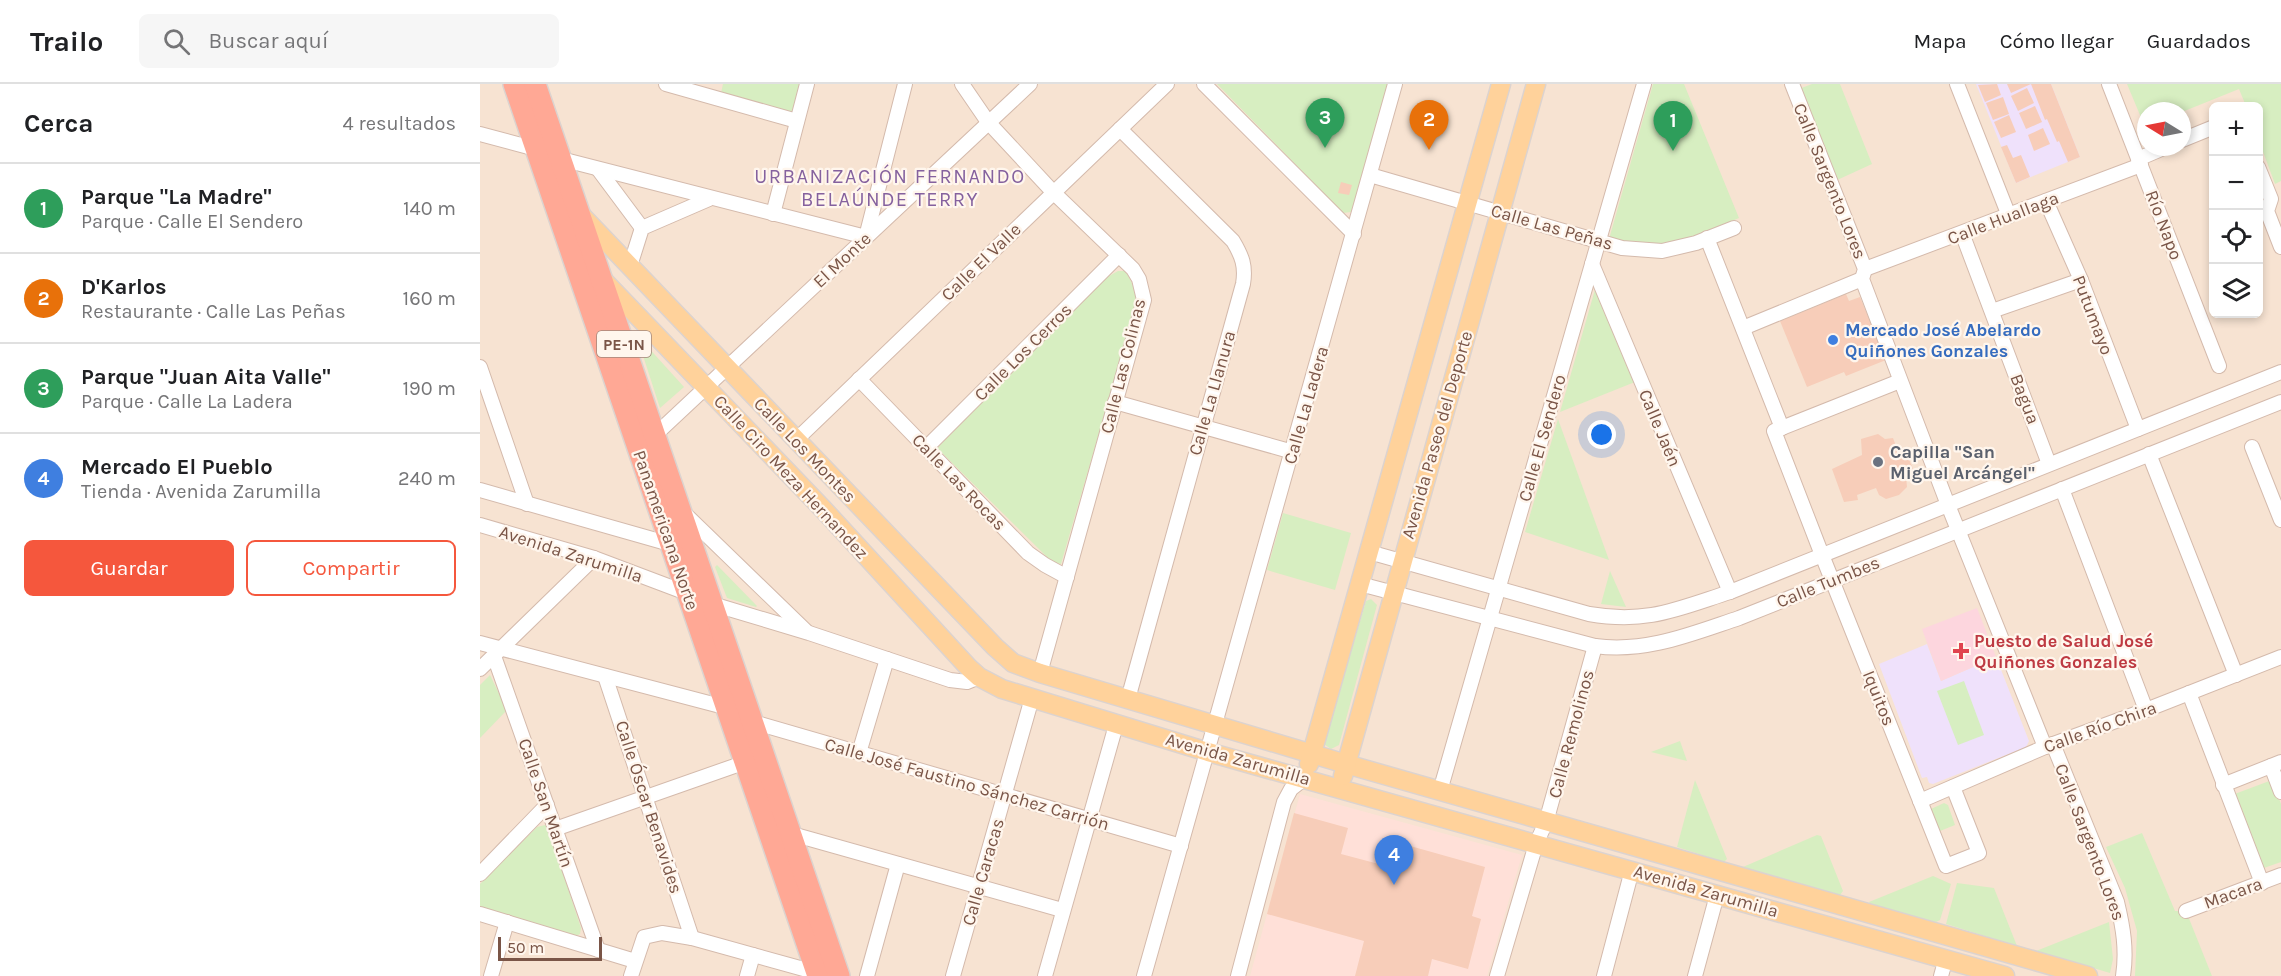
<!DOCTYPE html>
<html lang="es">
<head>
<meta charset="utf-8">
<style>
  :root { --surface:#fff; --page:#f6f6f6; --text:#202124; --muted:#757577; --line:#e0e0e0; --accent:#f5573d }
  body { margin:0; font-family:Karla,sans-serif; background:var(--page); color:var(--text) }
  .controls { position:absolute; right:18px; top:18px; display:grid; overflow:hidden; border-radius:9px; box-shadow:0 3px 9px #0003 }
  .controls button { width:54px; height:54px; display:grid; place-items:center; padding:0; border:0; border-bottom:2px solid var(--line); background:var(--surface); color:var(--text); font:30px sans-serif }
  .compass { position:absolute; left:1657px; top:18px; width:54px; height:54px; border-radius:50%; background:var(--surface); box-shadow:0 3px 9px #0003; rotate:280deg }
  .scale { position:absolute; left:18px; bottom:15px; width:104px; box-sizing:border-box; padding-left:6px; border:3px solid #7a5547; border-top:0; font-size:16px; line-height:21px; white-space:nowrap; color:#7a5547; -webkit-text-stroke:4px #fff6ed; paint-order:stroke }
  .you { position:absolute; left:1122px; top:351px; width:21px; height:21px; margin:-15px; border:4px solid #fff; border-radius:50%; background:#1a73e8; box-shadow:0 0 0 9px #1a73e833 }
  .badge { display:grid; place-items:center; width:39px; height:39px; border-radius:50%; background:var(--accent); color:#fff; font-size:20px; font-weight:700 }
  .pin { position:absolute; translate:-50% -50px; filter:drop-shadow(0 2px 3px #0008) }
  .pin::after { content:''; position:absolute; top:32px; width:21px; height:18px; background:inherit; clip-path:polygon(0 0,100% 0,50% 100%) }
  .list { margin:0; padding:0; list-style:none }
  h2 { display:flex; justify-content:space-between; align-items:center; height:78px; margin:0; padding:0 24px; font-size:26px }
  h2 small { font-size:20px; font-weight:400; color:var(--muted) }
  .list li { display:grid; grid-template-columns:39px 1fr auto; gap:18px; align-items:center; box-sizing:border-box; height:90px; padding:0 24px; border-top:2px solid var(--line) }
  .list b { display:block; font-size:22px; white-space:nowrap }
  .list p { margin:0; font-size:20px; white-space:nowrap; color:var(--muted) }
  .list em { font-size:20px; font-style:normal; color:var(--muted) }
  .actions { display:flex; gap:12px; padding:18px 24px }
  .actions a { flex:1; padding:14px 0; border:2px solid var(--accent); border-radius:9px; text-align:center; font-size:21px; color:var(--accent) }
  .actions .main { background:var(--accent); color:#fff }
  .icon { flex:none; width:33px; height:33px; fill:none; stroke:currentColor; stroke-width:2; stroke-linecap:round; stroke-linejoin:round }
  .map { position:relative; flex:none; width:1801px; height:892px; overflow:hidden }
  header { display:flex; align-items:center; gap:36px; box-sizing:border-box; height:84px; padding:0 30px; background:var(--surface); border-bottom:2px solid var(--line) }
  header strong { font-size:28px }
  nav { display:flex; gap:33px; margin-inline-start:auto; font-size:21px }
  .search { width:420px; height:54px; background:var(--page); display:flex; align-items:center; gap:15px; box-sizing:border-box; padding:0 21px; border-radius:9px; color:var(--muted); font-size:22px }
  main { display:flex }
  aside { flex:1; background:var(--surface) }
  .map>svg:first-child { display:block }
  .residential { fill:#f7e3d2; fill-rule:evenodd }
  .commercial { fill:#ffe0d8 }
  .education { fill:#efe1fb }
  .medical { fill:#fdd6de }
  .green { fill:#d7eec1 }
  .building { fill:#f7cdb9 }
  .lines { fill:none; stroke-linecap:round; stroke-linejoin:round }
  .minor-casing { stroke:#d4baac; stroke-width:16 }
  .major-casing { stroke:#dcd3cf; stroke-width:21 }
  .highway-casing { stroke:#dcd3cf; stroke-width:24 }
  .minor { stroke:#fff; stroke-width:14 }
  .major { stroke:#ffd29b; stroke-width:18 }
  .highway { stroke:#ffa895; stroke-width:21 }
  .shop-dot { fill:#3f7fe0; stroke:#fff6ed; stroke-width:2 }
  .worship-dot { fill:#6b7280; stroke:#fff6ed; stroke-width:2 }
  .health-dot { fill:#e0444e; stroke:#fff6ed; stroke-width:2 }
  .labels { text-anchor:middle; stroke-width:4.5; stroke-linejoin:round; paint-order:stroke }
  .shield { fill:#fff6ed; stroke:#a28579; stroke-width:1.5 }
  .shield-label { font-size:16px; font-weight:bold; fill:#7a5547 }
  .street-label { font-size:18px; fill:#7a5547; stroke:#fff6ed }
  .shop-label { font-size:18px; font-weight:bold; fill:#366cbe; stroke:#fff6ed; text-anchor:start }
  .worship-label { font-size:18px; font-weight:bold; fill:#5b616d; stroke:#fff6ed; text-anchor:start }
  .health-label { font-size:18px; font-weight:bold; fill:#be3a42; stroke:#fff6ed; text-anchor:start }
  .neighbourhood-label { font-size:20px; letter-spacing:1.5px; fill:#85619e; stroke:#fff6ed }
</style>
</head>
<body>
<header>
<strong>Trailo</strong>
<div class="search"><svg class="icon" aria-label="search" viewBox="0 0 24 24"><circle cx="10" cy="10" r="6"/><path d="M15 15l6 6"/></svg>Buscar aquí</div>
<nav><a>Mapa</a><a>Cómo llegar</a><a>Guardados</a></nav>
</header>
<main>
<aside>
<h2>Cerca<small>4 resultados</small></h2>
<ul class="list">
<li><span class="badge" style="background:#2e9e5b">1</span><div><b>Parque &quot;La Madre&quot;</b><p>Parque · Calle El Sendero</p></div><em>140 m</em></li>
<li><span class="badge" style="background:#e8710a">2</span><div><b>D'Karlos</b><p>Restaurante · Calle Las Peñas</p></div><em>160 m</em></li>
<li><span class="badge" style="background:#2e9e5b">3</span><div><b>Parque &quot;Juan Aita Valle&quot;</b><p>Parque · Calle La Ladera</p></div><em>190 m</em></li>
<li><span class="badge" style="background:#3f7fe0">4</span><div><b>Mercado El Pueblo</b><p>Tienda · Avenida Zarumilla</p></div><em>240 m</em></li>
</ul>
<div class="actions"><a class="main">Guardar</a><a>Compartir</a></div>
</aside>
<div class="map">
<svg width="1801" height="892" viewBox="0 0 1801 892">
  <rect width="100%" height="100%" fill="#fef2e4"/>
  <!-- residential -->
  <path class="residential" d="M0,0H1801V892H0ZM1734,22H1778V230H1734ZM1666,27H1702V63H1666Z"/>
  <!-- commercial -->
  <polygon class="commercial" points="820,710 1042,771 1007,892 770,892"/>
  <!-- education -->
  <g class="education">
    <polygon points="1496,0 1571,0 1600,73 1536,99"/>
    <polygon points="1447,560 1461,597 1516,573 1549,657 1546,663 1453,700 1449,699 1447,693 1442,694 1399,580"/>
  </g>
  <!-- medical -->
  <polygon class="medical" points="1497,524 1516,573 1461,597 1442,545"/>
  <!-- green -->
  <g class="green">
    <polygon points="243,0 323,0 313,30 241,9"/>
    <polygon points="737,0 909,0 871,128 863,129"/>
    <path d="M1173,0H1204L1259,134C1228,147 1195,165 1161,162C1150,161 1139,158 1129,155Z"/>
    <polygon points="1332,0 1360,0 1392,80 1355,97 1316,6"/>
    <polygon points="1647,0 1801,0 1801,97 1795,100 1779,57 1778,22 1766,22 1759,5 1702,28 1666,27 1665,43"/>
    <path d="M638,187H645C652,197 655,206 657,218L581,480L572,478L457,364L624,195Z"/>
    <polygon points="1118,195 1160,296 1080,328"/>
    <polygon points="156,250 204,303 180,324"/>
    <polygon points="1078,335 1129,476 1045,448"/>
    <polygon points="803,429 871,449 855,506 787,486"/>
    <polygon points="237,481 277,522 276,523 247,514 235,483"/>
    <polygon points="1130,487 1146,523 1121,520"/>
    <polygon points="891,515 897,521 859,661 851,665 844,660 886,517"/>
    <polygon points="10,591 27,626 0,654 0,601"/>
    <polygon points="1484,597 1504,651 1478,661 1457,607"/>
    <polygon points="1200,657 1207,677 1171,668"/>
    <polygon points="1215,696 1247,775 1244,778 1197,763"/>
    <polygon points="1792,696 1801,720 1801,778 1781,785 1752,711"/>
    <polygon points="1464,719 1468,721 1475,741 1460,747 1451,725"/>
    <polygon points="65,741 68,744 101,844 100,850 92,854 0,825 0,800 57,743"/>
    <polygon points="1662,749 1695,827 1706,827 1732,892 1655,892 1657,847 1645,804 1626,763"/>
    <polygon points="1337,751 1341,752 1363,807 1360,811 1263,783"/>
    <polygon points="1453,792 1471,800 1460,836 1456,838 1391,821 1389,818"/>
    <polygon points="1477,799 1514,804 1537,862 1466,840"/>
    <polygon points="1629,838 1633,875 1630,889 1556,867"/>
  </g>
  <!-- building -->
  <g class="building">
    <polygon points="1517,0 1521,11 1505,18 1498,1"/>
    <polygon points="1527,0 1551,0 1531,9"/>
    <polygon points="1551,0 1571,0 1600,73 1588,78 1579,57 1577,58 1567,35 1565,36"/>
    <polygon points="1547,4 1554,19 1538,27 1531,12"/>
    <polygon points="1523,13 1529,30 1513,36 1506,19"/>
    <polygon points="1555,22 1562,38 1546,45 1539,29"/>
    <polygon points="1529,31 1536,48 1521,54 1514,38"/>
    <polygon points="1563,44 1570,60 1554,67 1548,51"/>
    <polygon points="1527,61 1533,74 1541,71 1550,93 1536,99 1521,63"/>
    <polygon points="861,98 872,101 869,111 858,109"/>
    <polygon points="1366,210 1369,217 1380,213 1406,276 1366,292 1364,288 1327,303 1300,237"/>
    <polygon points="1398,350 1405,355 1413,354 1416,362 1425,366 1433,385 1426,393 1427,403 1419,411 1406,415 1399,411 1396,404 1377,411 1378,416 1364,418 1352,385 1382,371 1381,355"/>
    <polygon points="814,729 868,744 861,770 910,783 916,758 1005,783 992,832 1001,835 988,885 952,875 948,892 875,892 884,857 787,830"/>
  </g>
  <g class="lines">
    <!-- minor casing -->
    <g class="minor-casing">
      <g id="minor">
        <polyline points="186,0 317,37"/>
        <polyline points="482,0 508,38 573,108 653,185 659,195 664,216 560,589"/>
        <polyline points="724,0 874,150"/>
        <polyline points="1312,0 1385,185 1382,195 1468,421 1565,663"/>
        <polyline points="1477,0 1529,132"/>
        <polyline points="1629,0 1739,282"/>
        <path d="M640,45L753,157C762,172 766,182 763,200L648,615"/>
        <polyline points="0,50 56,65"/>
        <polyline points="1702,56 1734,43"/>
        <polyline points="81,75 386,153 425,0"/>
        <polyline points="1658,75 1686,63"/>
        <polyline points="1778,83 1791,115 1787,127 1801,163"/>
        <polyline points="118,85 162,144"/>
        <polyline points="890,91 1142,164 1182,167 1216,159 1254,144"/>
        <polyline points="1566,117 1601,196 1658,345"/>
        <polyline points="293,130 327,0"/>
        <polyline points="1482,149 1569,380"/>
        <polyline points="1227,154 1302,344"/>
        <polyline points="1112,180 1250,508"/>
        <polyline points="150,182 162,144 229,115"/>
        <polyline points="1385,185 1661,81"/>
        <polyline points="1512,227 1601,196"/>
        <polyline points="1263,244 1382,195"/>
        <polyline points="0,283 47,420"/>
        <polyline points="379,295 548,469 565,481 587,493"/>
        <polyline points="1420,297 1294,347 1342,471 1466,782 1499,769 1473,703"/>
        <polyline points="635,318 813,368"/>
        <polyline points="175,351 550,0"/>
        <polyline points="316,356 687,0"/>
        <polyline points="1772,363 1801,436"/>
        <polyline points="446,364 639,171"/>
        <polyline points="1669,370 1756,591"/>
        <polyline points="1582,405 1666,626"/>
        <polyline points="0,406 190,460"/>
        <polyline points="203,428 327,548"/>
        <polyline points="0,441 114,474 212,511"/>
        <path d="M889,468L1109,530C1167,540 1197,525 1250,508L1801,288"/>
        <path d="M880,500L1115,562C1166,569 1211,550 1259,534L1801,318"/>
        <polyline points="229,519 329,549 470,596 487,598 499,593"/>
        <polyline points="0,559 248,624"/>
        <polyline points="14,572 118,866"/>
        <polyline points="0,585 114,474"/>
        <polyline points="125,592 212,854"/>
        <polyline points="1709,609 1782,799"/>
        <polyline points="273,638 701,762"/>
        <path d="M1573,660L1637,818C1643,843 1647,866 1643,892"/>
        <polyline points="379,669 407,575"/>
        <polyline points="1791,682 1801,708"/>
        <polyline points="1743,701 1801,678"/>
        <polyline points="960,707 1164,0"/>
        <polyline points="1440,717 1565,663 1666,626 1801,573"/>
        <polyline points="75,745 266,678"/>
        <polyline points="312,750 582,826"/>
        <polyline points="0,790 67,721"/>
        <polyline points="1706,827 1801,791"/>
        <polyline points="0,830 155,877"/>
        <polyline points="11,892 27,838"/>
        <polyline points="151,892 164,853 182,849 212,854 338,889"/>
        <polyline points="267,892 273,871"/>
        <polyline points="387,892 418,780"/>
        <polyline points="473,892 552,614"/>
        <polyline points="565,892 636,641"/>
        <polyline points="664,892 915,0"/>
        <polyline points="758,892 804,718 811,705 825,694"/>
        <polyline points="1017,892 1056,760 1066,738 1115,562"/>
        <polyline points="1124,892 1152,786"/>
        <polyline points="1215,892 1237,811"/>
        <polyline points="1461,892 1466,874"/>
      </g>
    </g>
    <!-- major casing -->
    <g class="major-casing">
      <g id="major">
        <polyline points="100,130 515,563 533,579 560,589 866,680 1608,892"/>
        <polyline points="122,195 343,425 489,584 499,593 522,605 728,668 1525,892"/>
        <polyline points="829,680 1021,0"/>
        <polyline points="863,692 1056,0"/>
      </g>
    </g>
    <!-- highway casing -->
    <g class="highway-casing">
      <g id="highway">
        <polyline points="34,0 338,892"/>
        <polyline points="55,0 359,892"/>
      </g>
    </g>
    <!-- minor -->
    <use href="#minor" class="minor"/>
    <!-- major -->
    <use href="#major" class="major"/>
    <!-- highway -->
    <use href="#highway" class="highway"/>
  </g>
  <!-- markers -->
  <circle class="shop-dot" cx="1353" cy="256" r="6"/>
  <circle class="worship-dot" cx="1398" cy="378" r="6"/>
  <path class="health-dot" d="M1478 558h6v6h6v6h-6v6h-6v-6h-6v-6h6z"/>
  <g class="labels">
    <!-- shield labels -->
    <rect class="shield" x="117" y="247" width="54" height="26" rx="4.5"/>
    <g class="shield-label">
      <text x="144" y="266">PE-1N</text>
    </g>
    <!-- street labels -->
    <g class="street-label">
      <text transform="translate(1350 97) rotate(68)" y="6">Calle Sargento Lores</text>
      <text transform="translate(1523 134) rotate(-21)" y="6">Calle Huallaga</text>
      <text transform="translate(1684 141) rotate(69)" y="6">Río Napo</text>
      <text transform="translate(1072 143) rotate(16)" y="6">Calle Las Peñas</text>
      <text transform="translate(362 176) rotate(-43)" y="6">El Monte</text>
      <text transform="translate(501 178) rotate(-44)" y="6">Calle El Valle</text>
      <text transform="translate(1613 231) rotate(69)" y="6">Putumayo</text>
      <text transform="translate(543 268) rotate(-45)" y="6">Calle Los Cerros</text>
      <text transform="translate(643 282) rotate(-76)" y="6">Calle Las Colinas</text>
      <text transform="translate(732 309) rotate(-74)" y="6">Calle La Llanura</text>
      <text transform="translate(1545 315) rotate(69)" y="6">Bagua</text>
      <text transform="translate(826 321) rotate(-74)" y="6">Calle La Ladera</text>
      <text transform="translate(1180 344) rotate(67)" y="6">Calle Jaén</text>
      <text transform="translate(957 351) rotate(-74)" y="6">Avenida Paseo del Deporte</text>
      <text transform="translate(1062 354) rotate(-74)" y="6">Calle El Sendero</text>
      <text transform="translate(325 366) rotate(46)" y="6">Calle Los Montes</text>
      <text transform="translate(311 393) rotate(47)" y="6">Calle Ciro Meza Hernandez</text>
      <text transform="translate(479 398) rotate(46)" y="6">Calle Las Rocas</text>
      <text transform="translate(186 446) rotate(71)" y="6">Panamericana Norte</text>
      <text transform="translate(91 470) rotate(18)" y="6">Avenida Zarumilla</text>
      <text transform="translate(1348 498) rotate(-22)" y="6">Calle Tumbes</text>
      <text transform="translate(1399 614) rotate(68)" y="6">Iquitos</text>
      <text transform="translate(1620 643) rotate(-20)" y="6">Calle Río Chira</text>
      <text transform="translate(1091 650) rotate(-75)" y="6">Calle Remolinos</text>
      <text transform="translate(758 675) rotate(16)" y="6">Avenida Zarumilla</text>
      <text transform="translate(487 700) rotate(16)" y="6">Calle José Faustino Sánchez Carrión</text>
      <text transform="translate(66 719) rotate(71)" y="6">Calle San Martín</text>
      <text transform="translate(169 723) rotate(72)" y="6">Calle Óscar Benavides</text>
      <text transform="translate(1610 758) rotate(69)" y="6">Calle Sargento Lores</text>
      <text transform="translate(503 788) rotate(-74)" y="6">Calle Caracas</text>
      <text transform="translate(1226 807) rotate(16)" y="6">Avenida Zarumilla</text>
      <text transform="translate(1753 809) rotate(-20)" y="6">Macara</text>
    </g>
    <!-- shop labels -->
    <g class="shop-label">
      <text x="1365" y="252">Mercado José Abelardo<tspan x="1365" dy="21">Quiñones Gonzales</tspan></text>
    </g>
    <!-- worship labels -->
    <g class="worship-label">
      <text x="1410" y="374">Capilla "San<tspan x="1410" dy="21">Miguel Arcángel"</tspan></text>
    </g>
    <!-- health labels -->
    <g class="health-label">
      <text x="1494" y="563">Puesto de Salud José<tspan x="1494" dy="21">Quiñones Gonzales</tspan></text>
    </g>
    <!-- neighbourhood labels -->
    <g class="neighbourhood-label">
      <text x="410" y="99">URBANIZACIÓN FERNANDO<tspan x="410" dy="23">BELAÚNDE TERRY</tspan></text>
    </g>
  </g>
</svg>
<div class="controls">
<button>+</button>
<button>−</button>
<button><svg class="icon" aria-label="locate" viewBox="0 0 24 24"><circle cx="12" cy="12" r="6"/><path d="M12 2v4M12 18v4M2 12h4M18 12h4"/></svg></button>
<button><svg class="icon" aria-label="layers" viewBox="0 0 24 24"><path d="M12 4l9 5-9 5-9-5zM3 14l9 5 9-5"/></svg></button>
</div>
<svg class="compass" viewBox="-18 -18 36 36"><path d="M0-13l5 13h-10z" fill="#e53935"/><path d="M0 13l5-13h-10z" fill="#757577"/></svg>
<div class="scale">50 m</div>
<div class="you"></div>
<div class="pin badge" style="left:1193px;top:67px;background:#2e9e5b">1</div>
<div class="pin badge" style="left:949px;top:66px;background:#e8710a">2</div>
<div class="pin badge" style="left:845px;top:64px;background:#2e9e5b">3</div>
<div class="pin badge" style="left:914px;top:801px;background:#3f7fe0">4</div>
</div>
</main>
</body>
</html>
